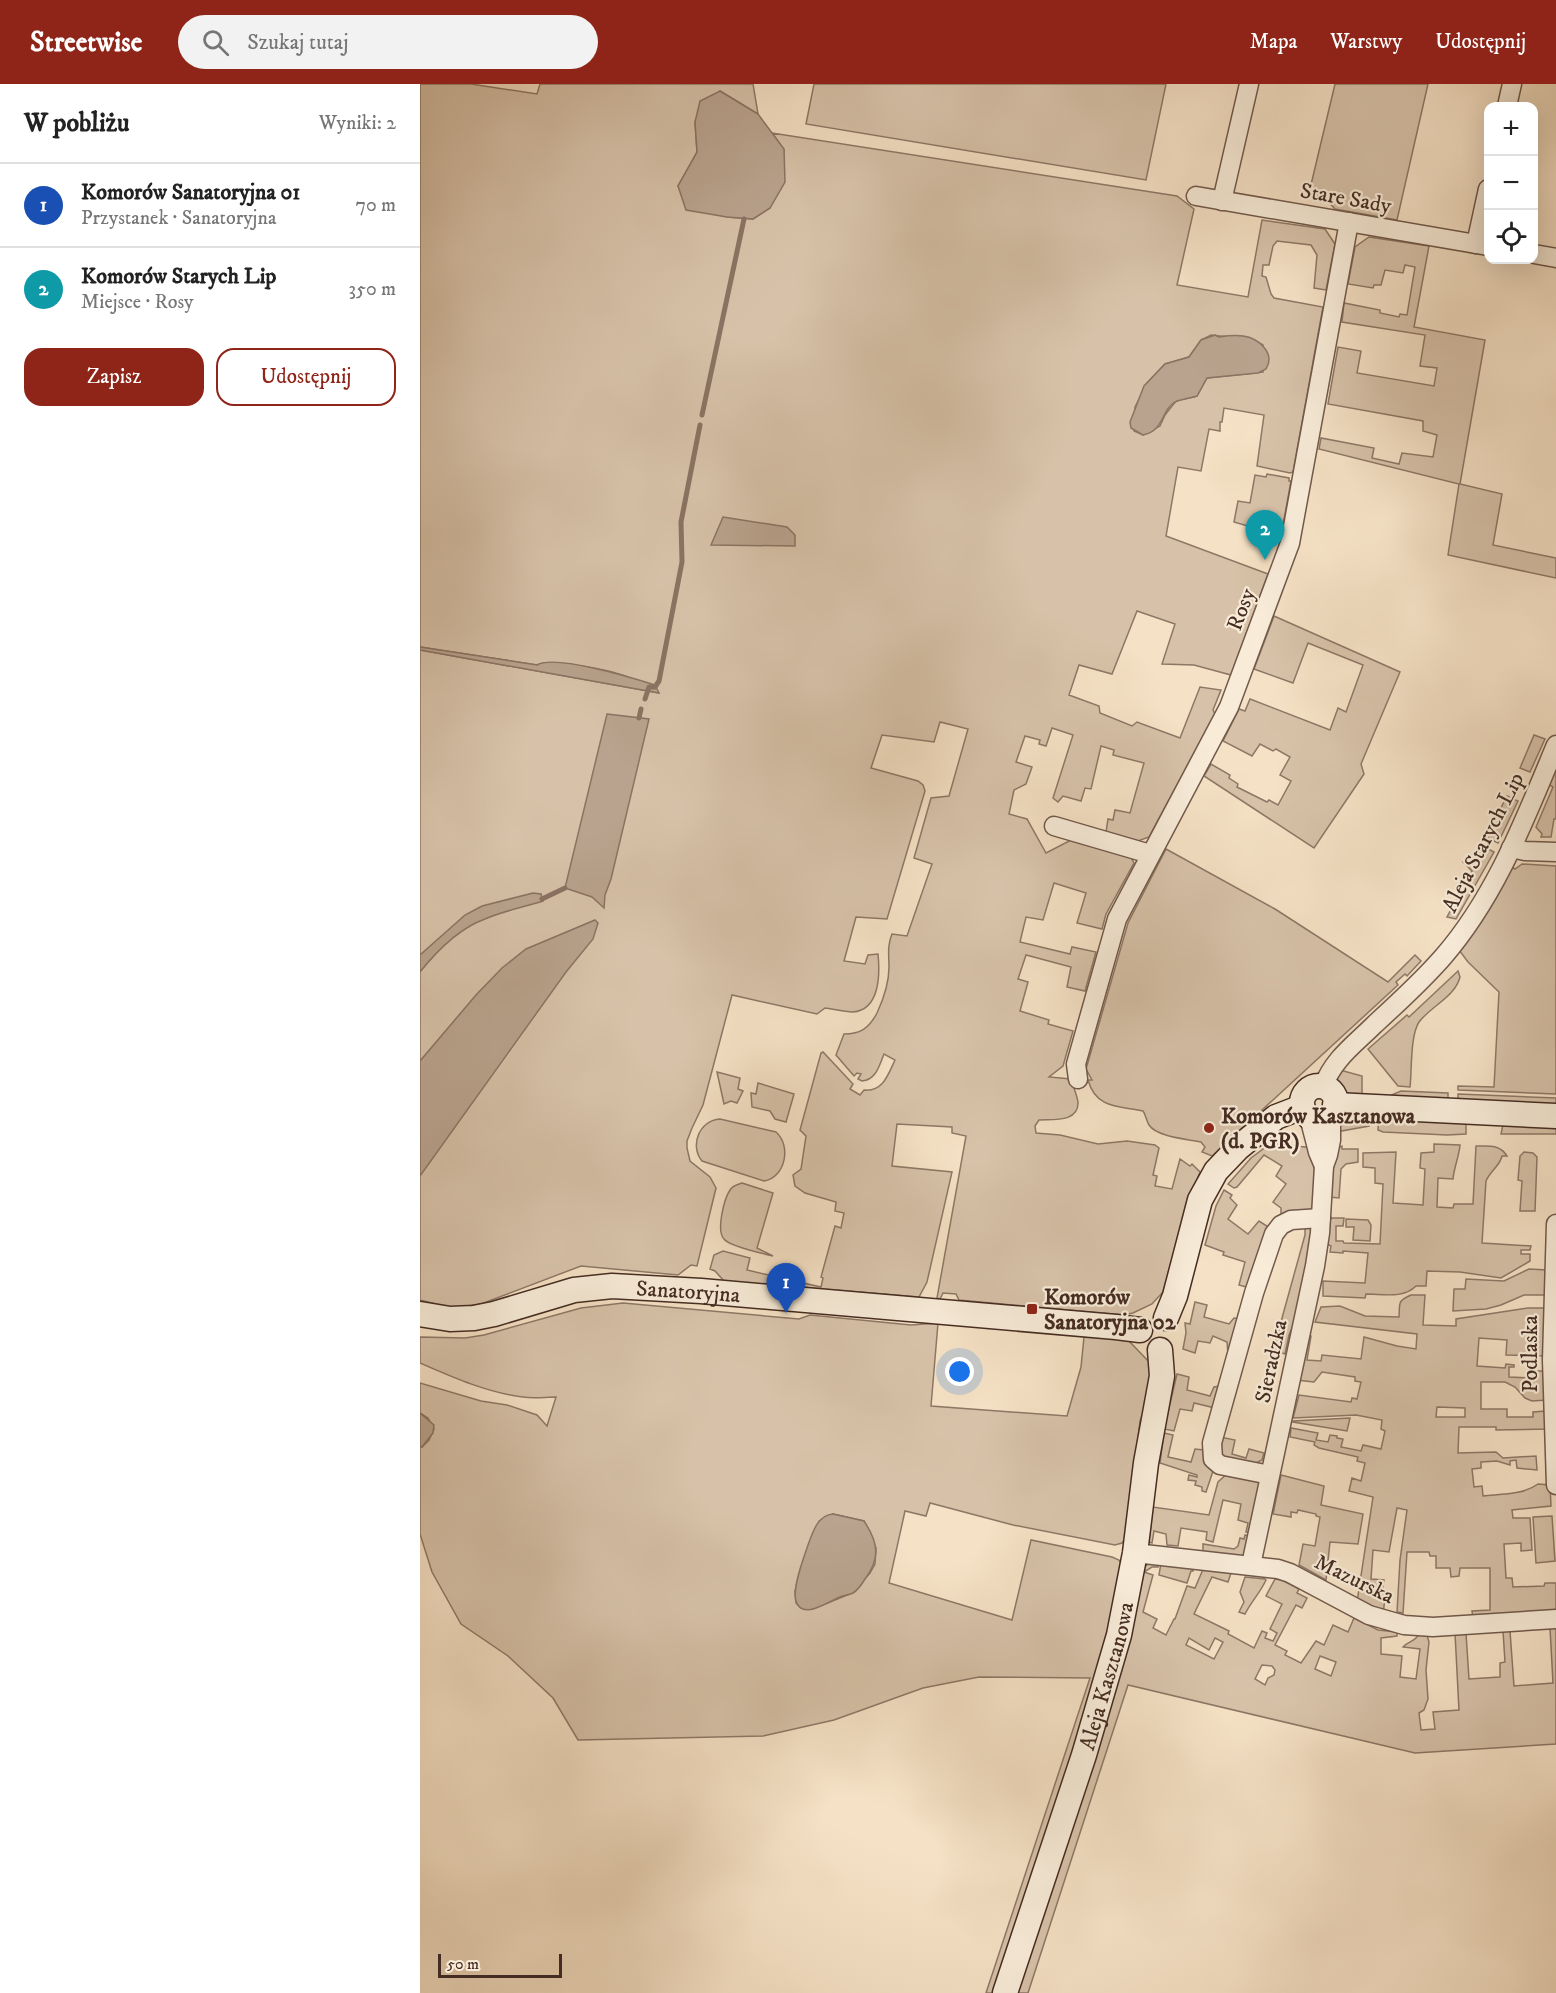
<!DOCTYPE html>
<html lang="pl">
<head>
<meta charset="utf-8">
<style>
  :root { --surface:#fff; --page:#f2f2f2; --text:#222; --muted:#767676; --line:#e0e0e0; --accent:#8f2418 }
  body { margin:0; font-family:"IM FELL DW Pica",serif; background:var(--page); color:var(--text) }
  .controls { position:absolute; right:18px; top:18px; display:grid; overflow:hidden; border-radius:12px; box-shadow:0 6px 24px #0002 }
  .controls button { width:54px; height:54px; display:grid; place-items:center; padding:0; border:0; border-bottom:2px solid var(--line); background:var(--surface); color:var(--text); font:30px sans-serif }
  .scale { position:absolute; left:18px; bottom:15px; width:124px; box-sizing:border-box; padding-left:6px; border:3px solid #452c22; border-top:0; font-size:16px; line-height:21px; white-space:nowrap; color:#452c22; -webkit-text-stroke:4px #f8ecd9; paint-order:stroke }
  .you { position:absolute; left:540px; top:1288px; width:21px; height:21px; margin:-15px; border:4px solid #fff; border-radius:50%; background:#1a73e8; box-shadow:0 0 0 9px #1a73e833 }
  .badge { display:grid; place-items:center; width:39px; height:39px; border-radius:50%; background:var(--accent); color:#fff; font-size:20px; font-weight:700 }
  .pin { position:absolute; translate:-50% -50px; filter:drop-shadow(0 2px 3px #0008) }
  .pin::after { content:''; position:absolute; top:32px; width:21px; height:18px; background:inherit; clip-path:polygon(0 0,100% 0,50% 100%) }
  .list { margin:0; padding:0; list-style:none }
  h2 { display:flex; justify-content:space-between; align-items:center; height:78px; margin:0; padding:0 24px; font-size:26px }
  h2 small { font-size:20px; font-weight:400; color:var(--muted) }
  .list li { display:grid; grid-template-columns:39px 1fr auto; gap:18px; align-items:center; box-sizing:border-box; height:84px; padding:0 24px; border-top:2px solid var(--line) }
  .list b { display:block; font-size:22px; white-space:nowrap }
  .list p { margin:0; font-size:20px; white-space:nowrap; color:var(--muted) }
  .list em { font-size:20px; font-style:normal; color:var(--muted) }
  .actions { display:flex; gap:12px; padding:18px 24px }
  .actions a { flex:1; padding:14px 0; border:2px solid var(--accent); border-radius:18px; text-align:center; font-size:21px; color:var(--accent) }
  .actions .main { background:var(--accent); color:#fff }
  .icon { flex:none; width:33px; height:33px; fill:none; stroke:currentColor; stroke-width:2; stroke-linecap:round; stroke-linejoin:round }
  .map { position:relative; flex:none; width:1136px; height:1909px; overflow:hidden }
  header { display:flex; align-items:center; gap:36px; box-sizing:border-box; height:84px; padding:0 30px; background:var(--accent); color:#fff }
  header strong { font-size:28px }
  nav { display:flex; gap:33px; margin-inline-start:auto; font-size:21px }
  .search { width:420px; height:54px; background:var(--page); display:flex; align-items:center; gap:15px; box-sizing:border-box; padding:0 21px; border-radius:33px; color:var(--muted); font-size:22px }
  main { display:flex }
  aside { flex:1; background:var(--surface) }
  .map>svg:first-child { display:block }
  .green { fill:#d7c2a9; stroke:#8e7766; stroke-width:1.5; fill-rule:evenodd }
  .water { fill:#b9a38e; stroke:#8b7363; stroke-width:1.5 }
  .lines { fill:none; stroke-linecap:round; stroke-linejoin:round }
  .stream { stroke:#8b7363; stroke-width:5 }
  .street-casing { stroke:#71594b; stroke-width:21 }
  .secondary-casing { stroke:#452c22; stroke-width:27 }
  .street { stroke:#f8ecd9; stroke-width:18 }
  .secondary { stroke:#f8ecd9; stroke-width:24 }
  .poi-dot { fill:#8f2418; stroke:#f8ecd9; stroke-width:2 }
  .labels { text-anchor:middle; stroke-width:4.5; stroke-linejoin:round; paint-order:stroke }
  .street-label { font-size:22px; fill:#452c22; stroke:#f8ecd9 }
  .poi-label { font-size:22px; font-weight:bold; fill:#452c22; stroke:#f8ecd9; text-anchor:start }
</style>
</head>
<body>
<header>
<strong>Streetwise</strong>
<div class="search"><svg class="icon" aria-label="search" viewBox="0 0 24 24"><circle cx="10" cy="10" r="6"/><path d="M15 15l6 6"/></svg>Szukaj tutaj</div>
<nav><a>Mapa</a><a>Warstwy</a><a>Udostępnij</a></nav>
</header>
<main>
<aside>
<h2>W pobliżu<small>Wyniki: 2</small></h2>
<ul class="list">
<li><span class="badge" style="background:#1a4fb4">1</span><div><b>Komorów Sanatoryjna 01</b><p>Przystanek · Sanatoryjna</p></div><em>70 m</em></li>
<li><span class="badge" style="background:#0f9aa8">2</span><div><b>Komorów Starych Lip</b><p>Miejsce · Rosy</p></div><em>350 m</em></li>
</ul>
<div class="actions"><a class="main">Zapisz</a><a>Udostępnij</a></div>
</aside>
<div class="map">
<svg width="1136" height="1909" viewBox="0 0 1136 1909">
  <rect width="100%" height="100%" fill="#f5e1c5"/>
  <filter id="stains"><feTurbulence type="fractalNoise" baseFrequency=".00333" numOctaves="4"/><feColorMatrix values="0 0 0 0 .2 0 0 0 0 .09 0 0 0 0 .02 0 0 0 .5 -.17"/></filter>
  <radialGradient id="worn" r=".72"><stop offset=".6" stop-color="#630" stop-opacity="0"/><stop offset="1" stop-color="#630" stop-opacity=".3"/></radialGradient>
  <!-- green -->
  <g class="green">
    <path d="M0,0H51L117,10L120,0H333L338,30L300,7L275,38L277,68L258,102L307,133L333,135L350,124L364,66L352,49L757,112L774,125L757,201L828,213L842,136L905,145L915,160L906,206L894,204L897,171L891,161L857,157L853,162L849,181H843L842,192L846,193L851,210L854,214L903,223L873,388L870,389L837,382L844,331L804,324L802,338H800V347L789,345L781,387L758,383L746,452L848,490L811,591L774,581L742,580L755,540L717,527L692,590L659,581L649,611L679,622L680,629L712,642L717,638L760,654L780,603L801,606L793,626L795,630L729,753L718,757L686,748L688,735L693,736L695,726L710,729L724,679L693,671L694,666L681,662L671,705L665,704L661,717L643,712L638,718L633,714L653,651L632,644L626,662L619,660L620,656L605,652L596,678L612,683L606,700L594,706L589,730L607,735L626,769L653,755L710,772L714,779L686,830L682,845L657,839L666,809L634,799L623,836L606,833L600,858L650,870L652,863L676,868L665,907L647,903L651,883L606,871L598,895L608,898L600,927L629,936L628,940L653,947L643,982L629,993L651,995C653,1002 657,1011 658,1018C659,1039 632,1035 619,1036L615,1042L616,1049L640,1051L678,1060L707,1057L735,1061L739,1064L733,1091L737,1092L735,1102L752,1105L760,1075L770,1082L772,1080L780,1088L767,1120L743,1208L732,1220L713,1229L703,1231L539,1216L536,1210L523,1209L520,1215L517,1214L546,1052L532,1049V1043L477,1040L472,1082L532,1088L507,1198L499,1213L304,1197L295,1187L290,1185L294,1171L303,1167L330,1174L327,1186L401,1203L403,1194L401,1193L415,1142L421,1144L424,1129L415,1127L416,1118L385,1109L375,1102L373,1091L381,1085L386,1052L380,1046L401,969L403,968L433,1000L430,1005L440,1011L444,1006C463,1008 468,991 475,976L464,970C459,982 456,996 442,997L438,995L441,990L437,989L434,992L416,971L424,950C441,950 449,944 457,929C464,914 469,900 469,883C469,871 467,862 472,850L487,852L512,780L494,774L511,714L529,712L548,645L520,638L514,658L462,651L451,684L498,697L503,701L505,707L467,835L436,833L424,877L445,880L448,871L458,870C460,890 460,926 433,928C424,928 413,925 405,924L397,930L312,911L283,1021L272,1044L267,1057V1064L270,1077L290,1093L296,1104L277,1182L271,1181L258,1191L161,1182L61,1220L32,1224L0,1216V566L239,609C227,603 216,596 205,592C190,586 129,574 117,581L0,563ZM791,251C812,255 823,248 843,261V288L787,294L777,312L756,317L745,331L740,342L723,351L714,347L715,323L728,298L745,280L769,273L781,256Z"/>
    <polygon points="394,0 746,0 726,96 386,40"/>
    <polygon points="915,0 1008,0 977,136 915,125 904,113 889,109"/>
    <polygon points="949,153 1009,162 994,243 1065,256 1040,400 1082,410 1073,461 1136,474 1136,494 1028,471 1039,400 899,365 901,354 954,364 952,374 979,380 982,369 1013,373 1017,351 1003,347 1003,337 908,320 918,263 941,267 937,289 1014,302 1017,284 1000,282 1005,251 922,238 924,219 960,226 960,229 979,233 980,230 987,231 995,183 985,181 983,189 965,186 961,201 954,201 953,204 928,200 935,163"/>
    <polygon points="847,390 869,394 869,397 871,397 861,452 814,438 818,417 830,419 835,391 846,393"/>
    <polygon points="854,532 980,588 941,680 944,690 894,764 784,692 791,680 810,691 809,694 818,700 817,703 847,718 849,716 858,721 871,697 860,691 870,673 856,665 853,667 840,660 832,672 803,657 819,625 825,627 830,615 910,646 918,624 926,628 943,581 888,559 873,599 834,585"/>
    <polygon points="1114,651 1125,655 1110,688 1100,684"/>
    <polygon points="1136,681 1136,735 1134,735 1131,753 1121,753 1122,750 1116,743 1133,703 1128,700"/>
    <polygon points="1087,712 1098,717 1078,759 1066,753"/>
    <polygon points="1061,761 1074,768 1036,835 1027,833 1052,787 1043,778 1057,771"/>
    <path d="M746,765L855,825L968,898L995,871L1001,877L987,892L985,890L976,898L978,901L792,1072L782,1068L785,1063L781,1058C767,1055 737,1053 729,1041C726,1036 726,1031 723,1027C699,1022 676,1025 668,996H672L666,985L708,839Z"/>
    <polygon points="1102,780 1136,782 1136,1010 1038,1006 1038,1002 1074,1003 1079,908 1048,878 1039,866 1090,782 1095,785"/>
    <path d="M1038,887L1040,893C1035,913 1011,922 999,938C990,952 992,986 990,1003L978,1002L948,965L987,931L989,933Z"/>
    <path d="M920,986L942,992V1010L927,1012C916,1005 915,997 920,986Z"/>
    <polygon points="297,988 320,994 318,1005 323,1007 317,1019 311,1017 304,1020"/>
    <polygon points="338,999 374,1010 366,1038 355,1035 350,1027 332,1023 331,1009 336,1010"/>
    <polygon points="981,1007 1028,1009 1028,1016 960,1016"/>
    <polygon points="1038,1010 1136,1014 1136,1024 1038,1016"/>
    <polygon points="949,1030 949,1042 916,1048 920,1033"/>
    <polygon points="959,1031 1046,1039 1046,1050 1027,1051 963,1048 958,1046"/>
    <path d="M300,1035L356,1048C372,1062 365,1094 344,1097L282,1077C269,1061 280,1036 300,1035Z"/>
    <polygon points="1084,1036 1136,1038 1136,1050 1081,1050"/>
    <polygon points="851,1059 893,1064 897,1090 895,1126 861,1133 861,1124 853,1118 866,1100 856,1092 862,1082 844,1071 817,1103 814,1104 808,1100 831,1074"/>
    <path d="M1014,1060L1040,1061C1039,1073 1034,1083 1033,1095L1018,1094L1017,1123L1033,1124L1034,1120H1053L1056,1062C1068,1062 1080,1060 1087,1072H1082C1080,1082 1070,1087 1066,1097L1062,1159L1111,1162L1110,1166H1101V1170H1110V1177L1081,1194L1040,1188L1007,1187L1006,1202H996C983,1215 963,1210 946,1210L945,1214L903,1212V1197L945,1199L948,1169L923,1167V1169L910,1168L911,1162L905,1159L908,1136L912,1134H924L923,1142H916V1157H923L924,1159L960,1160L963,1100L955,1099V1084L943,1083V1069L976,1068L973,1119L1003,1121L1005,1085L1000,1084L1001,1069L1014,1068Z"/>
    <polygon points="922,1062 922,1065 938,1065 938,1078 926,1080 921,1085 919,1114 909,1113 911,1080 917,1064"/>
    <polygon points="1104,1068 1113,1069 1117,1073 1115,1127 1100,1127 1102,1097 1098,1096 1100,1072"/>
    <path d="M322,1099L353,1109L337,1164L353,1172C342,1169 310,1163 304,1155C296,1147 304,1115 310,1106C313,1101 317,1101 322,1099Z"/>
    <polygon points="804,1106 812,1111 810,1114 817,1121 808,1135 828,1150 839,1137 850,1144 830,1204 819,1201 825,1178 803,1171 804,1168 785,1161 796,1122"/>
    <polygon points="926,1135 948,1136 951,1141 950,1157 933,1156 934,1143 926,1143"/>
    <polygon points="880,1143 891,1143 891,1165 876,1235 869,1251 865,1270 856,1267 854,1263 885,1151 885,1144"/>
    <polygon points="1109,1185 1127,1186 1126,1211 1104,1211 1081,1221 1066,1225 1033,1227 1034,1205 1045,1205 1046,1195 1084,1197"/>
    <path d="M991,1211H1005L1003,1241L1036,1242V1235L1108,1224H1126L1124,1272L1086,1271L1087,1256L1059,1254L1057,1282L1085,1284L1086,1280L1094,1281V1283H1089V1293L1110,1294V1287H1124L1127,1316L1112,1317L1105,1314L1095,1303L1085,1298H1061V1325H1087V1333H1113V1328L1126,1327L1128,1345L1076,1346V1343H1039L1038,1369L1076,1368L1083,1374L1116,1372L1117,1386L1097,1384L1096,1376L1090,1377V1381L1077,1377L1061,1378V1384L1052,1385L1054,1403L1062,1402L1063,1412C1081,1410 1103,1411 1118,1400L1130,1401L1131,1422L1092,1426L1093,1434H1110L1112,1466L1101,1467V1459L1084,1460L1086,1494H1092L1093,1503L1124,1502L1125,1499H1136V1526L1053,1534L1052,1527L1070,1526V1484H1040L1039,1492L1031,1493L1030,1484H1016V1472H1010L1009,1468H987L983,1529L977,1528L980,1476L987,1426L977,1424L969,1468L953,1466L951,1495L964,1496L962,1507H966L963,1530L937,1518L953,1413L929,1407L932,1394L941,1397L945,1379L937,1377L938,1373L899,1364L894,1361L895,1358L870,1353L871,1344L898,1349L896,1356L908,1358L910,1351L917,1352V1354L923,1355L921,1363L941,1367L943,1361L961,1365L965,1347L961,1345L962,1336L936,1331L873,1334L879,1311L931,1318L932,1314L937,1315L941,1298L935,1297V1293L902,1288L894,1298L876,1296L886,1251L891,1252L887,1276L901,1277L902,1271L941,1275L944,1253L977,1262L996,1265L997,1250L895,1238L901,1223L920,1222L945,1232L979,1233C980,1219 977,1217 991,1211ZM1017,1323L1045,1324V1333H1016Z"/>
    <polygon points="775,1218 787,1221 784,1233 809,1240 814,1234 821,1235 808,1270 807,1258 793,1252 790,1259 778,1257 775,1269 763,1265 766,1249 765,1239 770,1240"/>
    <path d="M203,1219L379,1235L390,1231L491,1241L518,1239L511,1322L647,1332L661,1283L664,1253L666,1250L708,1256L732,1281L724,1327L720,1337L706,1454L702,1459L695,1461L593,1441L510,1419L506,1432L485,1427L469,1499L592,1536L611,1456L692,1473L699,1476L703,1482L680,1594L578,1909H566L670,1594L559,1593L503,1604L414,1636L343,1652L158,1656L133,1614L88,1572L41,1540L12,1488L0,1450V1362L2,1363L9,1356L14,1345L8,1334L0,1329V1299L61,1317L87,1321L117,1331L127,1342L136,1313C125,1313 114,1315 103,1313C68,1309 32,1293 0,1279V1253L45,1254L64,1251L161,1224ZM413,1430L444,1437L456,1464L455,1480L450,1489L432,1509L393,1525L381,1524L376,1519L375,1507L388,1462L399,1437Z"/>
    <polygon points="757,1290 769,1293 767,1306 790,1312 794,1303 801,1302 795,1324 774,1319 772,1327 760,1325 754,1347 744,1345"/>
    <polygon points="930,1334 927,1347 873,1338 873,1337"/>
    <polygon points="744,1349 753,1351 748,1373 771,1378 775,1365 784,1366 794,1384 786,1408 782,1407 782,1403 775,1401 776,1397 768,1396 769,1391 777,1393 777,1391 740,1379"/>
    <polygon points="800,1353 815,1356 812,1370 826,1374 829,1365 844,1369 842,1376 834,1380 801,1372"/>
    <polygon points="810,1387 841,1397 830,1449 826,1448 828,1439 818,1436 821,1420 803,1416 793,1458 786,1456 787,1448 761,1444 758,1462 747,1461 746,1450 734,1447 732,1459 729,1458 733,1423 789,1431 798,1398"/>
    <polygon points="861,1391 904,1402 901,1421 943,1430 938,1460 910,1458 906,1496 879,1481 883,1460 895,1462 900,1433 896,1432 896,1430 878,1426 877,1429 871,1428 871,1433 853,1430"/>
    <polygon points="1132,1432 1135,1477 1116,1479 1113,1433"/>
    <polygon points="825,1451 829,1452 824,1473 783,1470 783,1460 814,1465 818,1462 820,1454 824,1455"/>
    <path d="M739,1478L738,1483H732L724,1488L733,1491L723,1528L737,1535L733,1544L746,1551L754,1535H755L767,1502L775,1504L784,1483L812,1486L808,1498L792,1493L774,1530L809,1547L808,1550L834,1564L842,1547L847,1549L845,1554L853,1557L857,1549L850,1545L862,1520L846,1512L855,1495L862,1496L879,1505L877,1509L887,1514L882,1524L876,1521L855,1561L867,1567L865,1571L881,1579L896,1557L904,1561L913,1541L928,1548L934,1534L958,1546L977,1548V1552L961,1554V1570L982,1572L980,1593L996,1595L1000,1565L983,1563C988,1557 995,1558 999,1550L1007,1551L1009,1558L1006,1586L1008,1615L1004,1626L999,1629L1001,1646L1015,1645L1013,1628L1039,1626L1035,1549H1046L1049,1595L1080,1593V1579L1085,1578L1083,1547H1090L1094,1602L1133,1599L1130,1544H1136V1660L995,1669L708,1601L608,1909H592L722,1484L730,1479ZM795,1554L803,1558L794,1575L766,1561L769,1554L789,1566ZM900,1572L916,1578L911,1592L895,1585ZM842,1581L852,1582L855,1586L854,1591L848,1594L845,1601L835,1595Z"/>
    <polygon points="741,1479 772,1482 773,1487 771,1487 767,1499 739,1491"/>
    <path d="M825,1493L845,1495L846,1496C840,1509 831,1518 825,1530L819,1528L824,1518L820,1508Z"/>
  </g>
  <!-- water -->
  <g class="water">
    <polygon points="300,7 338,30 364,65 365,98 350,124 333,135 307,133 266,126 258,102 277,68 275,38 280,17"/>
    <path d="M795,251L799,253C806,252 816,251 823,252C838,254 856,269 846,285L838,289L787,294L777,312C771,314 763,315 757,317C740,325 746,346 723,351L711,344L710,338L724,302L745,280L769,273L781,256Z"/>
    <polygon points="303,433 367,443 375,451 375,462 291,461"/>
    <path d="M0,563L117,581C135,570 213,594 235,601L239,609L0,566Z"/>
    <polygon points="187,630 229,635 191,795 185,811 184,824 172,813 145,804"/>
    <path d="M113,809L121,810L123,817C104,823 83,827 65,835C40,844 16,868 0,888V871L45,831L62,822Z"/>
    <polygon points="175,836 178,839 173,855 146,888 0,1092 0,977 56,911 82,884 106,865"/>
    <polygon points="0,1329 14,1341 13,1349 2,1363 0,1362"/>
    <path d="M413,1430L444,1437C458,1458 461,1474 445,1495C442,1500 438,1506 433,1509C429,1511 424,1511 420,1513C409,1517 382,1537 376,1517C372,1505 383,1476 387,1464C392,1450 397,1431 413,1430Z"/>
  </g>
  <g class="lines">
    <!-- stream -->
    <g class="stream">
      <polyline points="282,331 324,135"/>
      <polyline points="230,603 235,603 239,597 262,478 261,438 280,341"/>
      <polyline points="225,615 229,603"/>
      <polyline points="219,634 221,625"/>
      <polyline points="122,815 145,804"/>
    </g>
    <!-- street casing -->
    <g class="street-casing">
      <g id="street">
        <polyline points="1087,22 1092,0"/>
        <polyline points="776,112 1068,162"/>
        <polyline points="802,117 829,0"/>
        <polyline points="1056,160 1068,105"/>
        <polyline points="1114,170 1136,174"/>
        <polyline points="634,742 730,770"/>
        <polyline points="1091,764 1105,767 1136,768"/>
        <polyline points="658,995 656,980 697,835 809,623 870,459 929,138"/>
        <path d="M903,1003C913,975 935,960 955,940C978,919 1002,897 1023,873C1076,812 1105,735 1136,661"/>
        <polyline points="889,1033 898,1068 904,1082"/>
        <polyline points="1136,1140 1132,1276 1136,1401"/>
        <polyline points="850,1391 800,1381 793,1375 792,1359 834,1209 854,1150 861,1141 871,1136 901,1134"/>
        <polyline points="715,1469 858,1485 870,1489 949,1531 984,1541 1013,1543 1136,1535"/>
        <polyline points="831,1481 895,1182 900,1149 904,1082 908,1071 911,1056 911,1030"/>
      </g>
    </g>
    <!-- secondary casing -->
    <g class="secondary-casing">
      <g id="secondary">
        <circle cx="899" cy="1019" r="17"/>
        <polyline points="915,1021 1136,1032"/>
        <path id="s1" d="M0,1230L30,1235L54,1234L74,1230L154,1206L192,1202L281,1207L696,1243L720,1246"/>
        <polyline points="746,1234 755,1212 780,1116 796,1087 818,1064 856,1033 882,1023"/>
        <path id="s2" d="M585,1909L664,1671L699,1551L715,1469L726,1379L742,1292L740,1266"/>
      </g>
    </g>
    <!-- street -->
    <use href="#street" class="street"/>
    <!-- secondary -->
    <use href="#secondary" class="secondary"/>
  </g>
  <!-- markers -->
  <g class="poi-dot">
    <circle cx="789" cy="1044" r="6"/>
    <rect x="606" y="1219" width="12" height="12" rx="3"/>
  </g>
  <g class="labels">
    <!-- street labels -->
    <g class="street-label">
      <text transform="translate(926 113) rotate(10)" y="8">Stare Sady</text>
      <text transform="translate(820 525) rotate(-69)" y="8">Rosy</text>
      <text transform="translate(1062 758) rotate(-63)" y="8">Aleja Starych Lip</text>
      <text dy="8" stroke="none"><textPath href="#s1" startOffset="273">Sanatoryjna</textPath></text>
      <text transform="translate(1109 1270) rotate(-90)" y="8">Podlaska</text>
      <text transform="translate(850 1277) rotate(-78)" y="8">Sieradzka</text>
      <text transform="translate(935 1494) rotate(26)" y="8">Mazurska</text>
      <text dy="8" stroke="none"><textPath href="#s2" startOffset="333">Aleja Kasztanowa</textPath></text>
    </g>
    <!-- poi labels -->
    <g class="poi-label">
      <text x="801" y="1039">Komorów Kasztanowa<tspan x="801" dy="25">(d. PGR)</tspan></text>
      <text x="624" y="1220">Komorów<tspan x="624" dy="25">Sanatoryjna 02</tspan></text>
    </g>
  </g>
  <rect width="100%" height="100%" filter="url(#stains)"/>
  <rect width="100%" height="100%" fill="url(#worn)"/>
</svg>
<div class="controls">
<button>+</button>
<button>−</button>
<button><svg class="icon" aria-label="locate" viewBox="0 0 24 24"><circle cx="12" cy="12" r="6"/><path d="M12 2v4M12 18v4M2 12h4M18 12h4"/></svg></button>
</div>
<div class="scale">50 m</div>
<div class="you"></div>
<div class="pin badge" style="left:366px;top:1229px;background:#1a4fb4">1</div>
<div class="pin badge" style="left:845px;top:476px;background:#0f9aa8">2</div>
</div>
</main>
</body>
</html>
